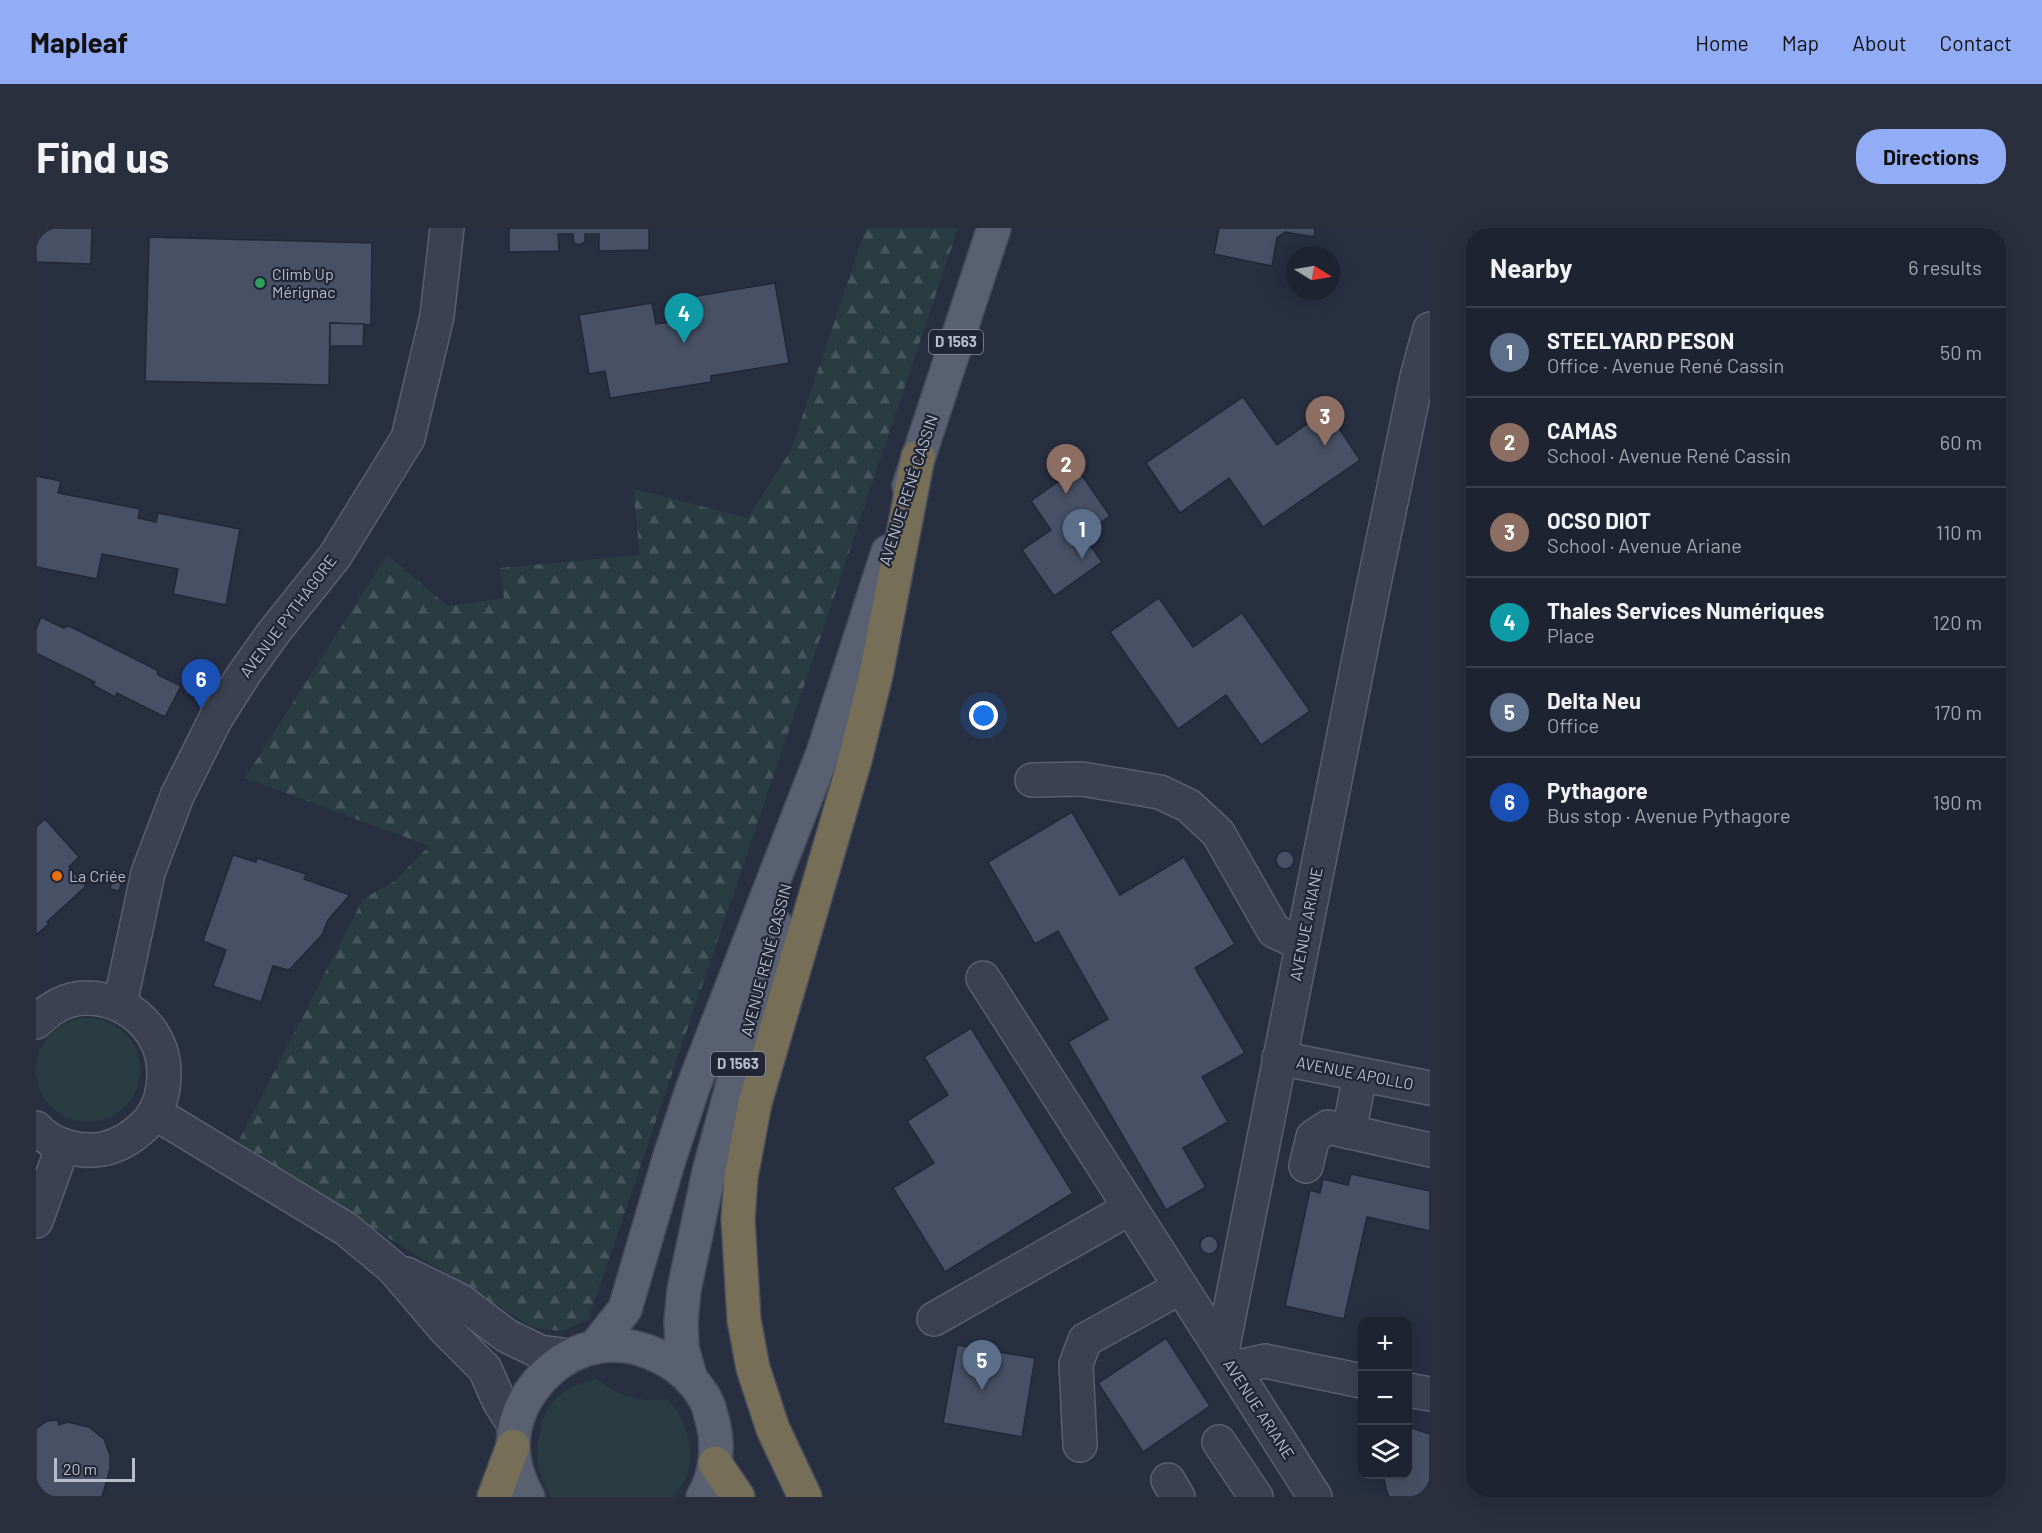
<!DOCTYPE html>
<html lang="en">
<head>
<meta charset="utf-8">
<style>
  :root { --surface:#1d2331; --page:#2a2f3d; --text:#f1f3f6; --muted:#a0a4ab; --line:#3b404d; --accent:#92adf6 }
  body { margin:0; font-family:Barlow,sans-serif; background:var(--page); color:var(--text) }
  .controls { position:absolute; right:18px; bottom:18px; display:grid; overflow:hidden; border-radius:12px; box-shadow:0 6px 24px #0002 }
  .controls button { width:54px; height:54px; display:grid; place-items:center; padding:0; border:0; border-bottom:2px solid var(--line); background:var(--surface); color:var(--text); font:30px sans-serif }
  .compass { position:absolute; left:1250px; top:18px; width:54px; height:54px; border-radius:50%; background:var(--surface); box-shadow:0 6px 24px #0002; rotate:101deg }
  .scale { position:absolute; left:18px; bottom:15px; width:81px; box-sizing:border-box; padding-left:6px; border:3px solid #b8bdcb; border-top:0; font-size:16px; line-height:21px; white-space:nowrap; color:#b8bdcb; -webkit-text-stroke:4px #202636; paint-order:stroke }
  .you { position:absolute; left:948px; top:488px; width:21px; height:21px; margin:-15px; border:4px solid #fff; border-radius:50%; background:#1a73e8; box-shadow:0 0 0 9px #1a73e833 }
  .badge { display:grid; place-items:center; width:39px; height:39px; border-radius:50%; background:var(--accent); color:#fff; font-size:20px; font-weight:700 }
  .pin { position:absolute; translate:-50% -50px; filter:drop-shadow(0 2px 3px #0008) }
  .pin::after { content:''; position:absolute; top:32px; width:21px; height:18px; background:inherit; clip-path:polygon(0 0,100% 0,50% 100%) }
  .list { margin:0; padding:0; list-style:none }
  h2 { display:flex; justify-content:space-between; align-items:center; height:78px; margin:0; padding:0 24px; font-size:26px }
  h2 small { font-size:20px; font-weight:400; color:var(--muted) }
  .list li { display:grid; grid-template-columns:39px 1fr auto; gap:18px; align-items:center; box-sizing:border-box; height:90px; padding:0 24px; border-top:2px solid var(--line) }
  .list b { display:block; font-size:22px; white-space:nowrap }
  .list p { margin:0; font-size:20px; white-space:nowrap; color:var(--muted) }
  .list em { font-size:20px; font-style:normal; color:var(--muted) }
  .icon { flex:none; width:33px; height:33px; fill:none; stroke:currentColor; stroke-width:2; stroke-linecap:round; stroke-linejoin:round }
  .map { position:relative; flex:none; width:1394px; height:1269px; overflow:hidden; border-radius:24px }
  header { display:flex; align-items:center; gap:36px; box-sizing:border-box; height:84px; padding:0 30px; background:var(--accent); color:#111 }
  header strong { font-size:28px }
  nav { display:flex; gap:33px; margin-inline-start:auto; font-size:21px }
  .intro { display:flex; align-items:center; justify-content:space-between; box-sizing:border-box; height:144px; padding:0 36px }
  h1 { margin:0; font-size:42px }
  .button { padding:15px 27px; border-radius:24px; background:var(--accent); color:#111; font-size:21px; font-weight:700 }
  main { display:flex; gap:36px; padding:0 36px }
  aside { flex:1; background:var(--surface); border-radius:24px; box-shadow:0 6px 24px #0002 }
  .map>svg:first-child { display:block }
  .grass { fill:#293c42 }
  .forest { fill:url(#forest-firs) }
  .building { fill:#485065; stroke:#222838; stroke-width:1.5 }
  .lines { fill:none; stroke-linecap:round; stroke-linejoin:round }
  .minor-casing { stroke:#595f6e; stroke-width:36 }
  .major-casing { stroke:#454a5a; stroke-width:36 }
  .highway-casing { stroke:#464c5b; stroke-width:36 }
  .minor { stroke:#3b4151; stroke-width:33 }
  .major { stroke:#596071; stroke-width:33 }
  .highway { stroke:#776e58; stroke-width:33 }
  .leisure-dot { fill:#2e9e5b; stroke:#202636; stroke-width:2 }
  .food-dot { fill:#e8710a; stroke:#202636; stroke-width:2 }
  .labels { text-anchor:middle; stroke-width:4.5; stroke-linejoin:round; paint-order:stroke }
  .shield { fill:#202636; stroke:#8a909e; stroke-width:1.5 }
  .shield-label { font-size:15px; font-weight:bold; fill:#b8bdcb }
  .poi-label { font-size:16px; fill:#b8bdcb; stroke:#202636; text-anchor:start }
  .street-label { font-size:16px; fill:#b8bdcb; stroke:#202636 }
</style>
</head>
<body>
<header>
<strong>Mapleaf</strong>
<nav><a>Home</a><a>Map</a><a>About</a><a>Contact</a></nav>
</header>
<div class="intro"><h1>Find us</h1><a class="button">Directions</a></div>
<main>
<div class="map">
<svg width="1394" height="1269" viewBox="0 0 1394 1269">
  <defs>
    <pattern id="forest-firs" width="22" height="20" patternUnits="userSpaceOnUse" patternTransform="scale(1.5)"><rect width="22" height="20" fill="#293c42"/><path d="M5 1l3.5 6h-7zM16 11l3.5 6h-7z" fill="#46565c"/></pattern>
  </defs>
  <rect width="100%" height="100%" fill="#272f41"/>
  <!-- grass -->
  <g class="grass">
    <circle cx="52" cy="842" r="52"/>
    <path d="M560,1150C580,1167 605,1176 631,1171C650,1189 660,1222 651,1248C648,1255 642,1262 638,1269H515C512,1264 508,1258 506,1252C497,1223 502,1180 529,1163C538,1157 550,1154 560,1150Z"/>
  </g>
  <!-- forest -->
  <polygon class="forest" points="830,0 922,0 759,485 552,1092 526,1103 498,1100 201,916 327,671 359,653 393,618 209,550 351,327 412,378 468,370 463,340 604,327 597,261 712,290 755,222"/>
  <!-- building -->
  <g class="building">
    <polygon points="0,0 56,0 55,36 0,34"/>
    <polygon points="473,0 613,0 613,22 563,23 563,6 549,6 549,14 543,17 538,15 537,6 522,6 523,23 473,24"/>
    <polygon points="1183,0 1279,0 1278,9 1249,4 1241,10 1236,38 1178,26"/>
    <polygon points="113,9 336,15 335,97 294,95 293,157 109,153"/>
    <polygon points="739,55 753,135 675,148 675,154 574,170 569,143 553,146 543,87 616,75 620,96 642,93 637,72"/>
    <polygon points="294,95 328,96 327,118 294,118"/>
    <polygon points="1207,169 1241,217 1291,182 1324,232 1227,299 1193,250 1144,285 1110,235"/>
    <polygon points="1041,240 1074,288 1047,307 1066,334 1018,368 986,322 1015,302 995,273"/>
    <polygon points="0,248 25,253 22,265 104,281 102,290 120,294 122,285 204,301 190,377 137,366 142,341 66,326 61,351 0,339"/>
    <polygon points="1123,370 1157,419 1206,385 1274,483 1225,517 1190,467 1142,501 1074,404"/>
    <polygon points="5,389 27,400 33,398 121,442 122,447 145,458 129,489 81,465 79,469 57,457 59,454 0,425 0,401"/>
    <polygon points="1036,584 1084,667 1148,629 1199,716 1159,740 1209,825 1166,849 1192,894 1147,920 1170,959 1130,982 1032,814 1072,791 1022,703 999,716 952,634"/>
    <polygon points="9,591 43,629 33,639 50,658 11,694 13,696 0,707 0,599"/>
    <circle cx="1249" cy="632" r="9"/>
    <polygon points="197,627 220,634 221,630 270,646 268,651 314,667 292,692 286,707 253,742 237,738 225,774 177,758 190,722 167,713"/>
    <polygon points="78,646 87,649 83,663 74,661"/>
    <polygon points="935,800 1037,965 909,1044 857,960 898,935 871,893 912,867 888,829"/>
    <polygon points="1315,946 1394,963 1394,1003 1331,989 1308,1091 1249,1078 1274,962 1284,965 1287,951 1312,957"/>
    <circle cx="1173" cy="1017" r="9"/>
    <polygon points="1130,1110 1174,1178 1107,1224 1062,1155"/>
    <polygon points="921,1117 999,1130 986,1209 907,1195"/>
    <polygon points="22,1192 23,1197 32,1194 53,1199 68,1211 74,1227 74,1241 66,1269 0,1269 0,1201 11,1193"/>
    <polygon points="1372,1199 1394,1206 1394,1269 1353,1269 1350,1261 1347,1246 1372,1246"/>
  </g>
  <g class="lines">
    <!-- minor casing -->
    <g class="minor-casing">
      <g id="minor">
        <polyline points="996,552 1046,551 1124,564 1153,578 1182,605 1238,703 1266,716"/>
        <polyline points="947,750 1186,1123"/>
        <polyline points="84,776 112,645 141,568 180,490 208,446 238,404 299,328 372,210 401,88 411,0"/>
        <path d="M0,794C10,784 21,776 35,772C82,761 129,798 128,846C128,863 124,879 113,893C100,907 86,917 67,921C43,925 17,918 0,900"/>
        <polyline points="1243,830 1394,860"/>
        <polyline points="119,885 310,1001 357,1040 410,1102 449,1141 463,1173 479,1198"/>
        <polyline points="1313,904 1324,847"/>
        <polyline points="1270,938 1277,909 1292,899 1394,922"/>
        <polyline points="0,993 27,918"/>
        <polyline points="370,1046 423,1072 471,1108 504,1124 534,1128"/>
        <polyline points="898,1091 1094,980"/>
        <polyline points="1197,1140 1229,1133 1326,1153"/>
        <polyline points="1372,1162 1394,1166"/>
        <polyline points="1183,1214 1220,1269"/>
        <polyline points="1044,1217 1040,1136 1049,1112 1145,1059"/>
        <polyline points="1132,1252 1142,1269"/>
        <polyline points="1279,1269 1186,1123 1335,370 1381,149 1394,101"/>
      </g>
    </g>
    <!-- major casing -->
    <g class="major-casing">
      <g id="major">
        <polyline points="873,258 958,0"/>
        <polyline points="559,1119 589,1081 634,928 657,859 787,525 852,324"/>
        <polyline points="655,1152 646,1120 645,1093 648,1062 673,944 740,697"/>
        <path d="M492,1269C483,1253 477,1235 477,1217C478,1172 514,1129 559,1119C602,1110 654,1136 672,1177C674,1182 675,1189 677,1195C683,1218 680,1248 667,1269"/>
      </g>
    </g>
    <!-- highway casing -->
    <g class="highway-casing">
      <g id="highway">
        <polyline points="679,1235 702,1269"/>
        <polyline points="458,1269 477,1218"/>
        <polyline points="769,1269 737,1201 717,1140 708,1092 702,991 705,949 719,875 819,532 840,447 882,229"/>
      </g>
    </g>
    <!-- minor -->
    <use href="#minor" class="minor"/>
    <!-- major -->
    <use href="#major" class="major"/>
    <!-- highway -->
    <use href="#highway" class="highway"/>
  </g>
  <!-- markers -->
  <circle class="leisure-dot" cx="224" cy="55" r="6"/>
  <circle class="food-dot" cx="21" cy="648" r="6"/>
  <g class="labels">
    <!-- shield labels -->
    <g class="shield">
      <rect x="893" y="102" width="54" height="24" rx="4.5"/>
      <rect x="675" y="824" width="54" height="24" rx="4.5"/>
    </g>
    <g class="shield-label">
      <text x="920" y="119">D 1563</text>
      <text x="702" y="841">D 1563</text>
    </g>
    <!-- poi labels -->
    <g class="poi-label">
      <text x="236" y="52">Climb Up<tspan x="236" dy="18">Mérignac</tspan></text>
      <text x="33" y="654">La Criée</text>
    </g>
    <!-- street labels -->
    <g class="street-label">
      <text transform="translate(872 262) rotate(-72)" y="6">AVENUE RENÉ CASSIN</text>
      <text transform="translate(252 388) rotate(-53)" y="6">AVENUE PYTHAGORE</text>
      <text transform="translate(1270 696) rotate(-79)" y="6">AVENUE ARIANE</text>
      <text transform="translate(730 732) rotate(-75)" y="6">AVENUE RENÉ CASSIN</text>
      <text transform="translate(1319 845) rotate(11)" y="6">AVENUE APOLLO</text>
      <text transform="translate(1223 1181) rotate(57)" y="6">AVENUE ARIANE</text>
    </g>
  </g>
</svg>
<div class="controls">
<button>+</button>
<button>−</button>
<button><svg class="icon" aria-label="layers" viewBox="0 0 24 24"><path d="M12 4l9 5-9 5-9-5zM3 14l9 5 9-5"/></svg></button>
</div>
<svg class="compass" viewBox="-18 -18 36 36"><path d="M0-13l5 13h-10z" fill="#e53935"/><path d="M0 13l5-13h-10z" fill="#a0a4ab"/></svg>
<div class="scale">20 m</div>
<div class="you"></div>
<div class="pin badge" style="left:1046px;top:331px;background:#5c6f8a">1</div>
<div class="pin badge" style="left:1030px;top:266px;background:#8d6e63">2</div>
<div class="pin badge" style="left:1289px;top:218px;background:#8d6e63">3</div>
<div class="pin badge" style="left:648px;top:115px;background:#0f9aa8">4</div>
<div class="pin badge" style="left:946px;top:1162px;background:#5c6f8a">5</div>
<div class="pin badge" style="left:165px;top:481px;background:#1a4fb4">6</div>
</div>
<aside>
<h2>Nearby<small>6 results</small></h2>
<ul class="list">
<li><span class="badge" style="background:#5c6f8a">1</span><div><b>STEELYARD PESON</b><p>Office · Avenue René Cassin</p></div><em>50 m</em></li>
<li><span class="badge" style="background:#8d6e63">2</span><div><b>CAMAS</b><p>School · Avenue René Cassin</p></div><em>60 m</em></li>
<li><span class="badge" style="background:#8d6e63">3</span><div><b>OCSO DIOT</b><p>School · Avenue Ariane</p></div><em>110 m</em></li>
<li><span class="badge" style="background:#0f9aa8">4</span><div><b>Thales Services Numériques</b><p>Place</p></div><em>120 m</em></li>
<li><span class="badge" style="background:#5c6f8a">5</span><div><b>Delta Neu</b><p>Office</p></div><em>170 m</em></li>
<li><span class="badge" style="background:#1a4fb4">6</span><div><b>Pythagore</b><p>Bus stop · Avenue Pythagore</p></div><em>190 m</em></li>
</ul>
</aside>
</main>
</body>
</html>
